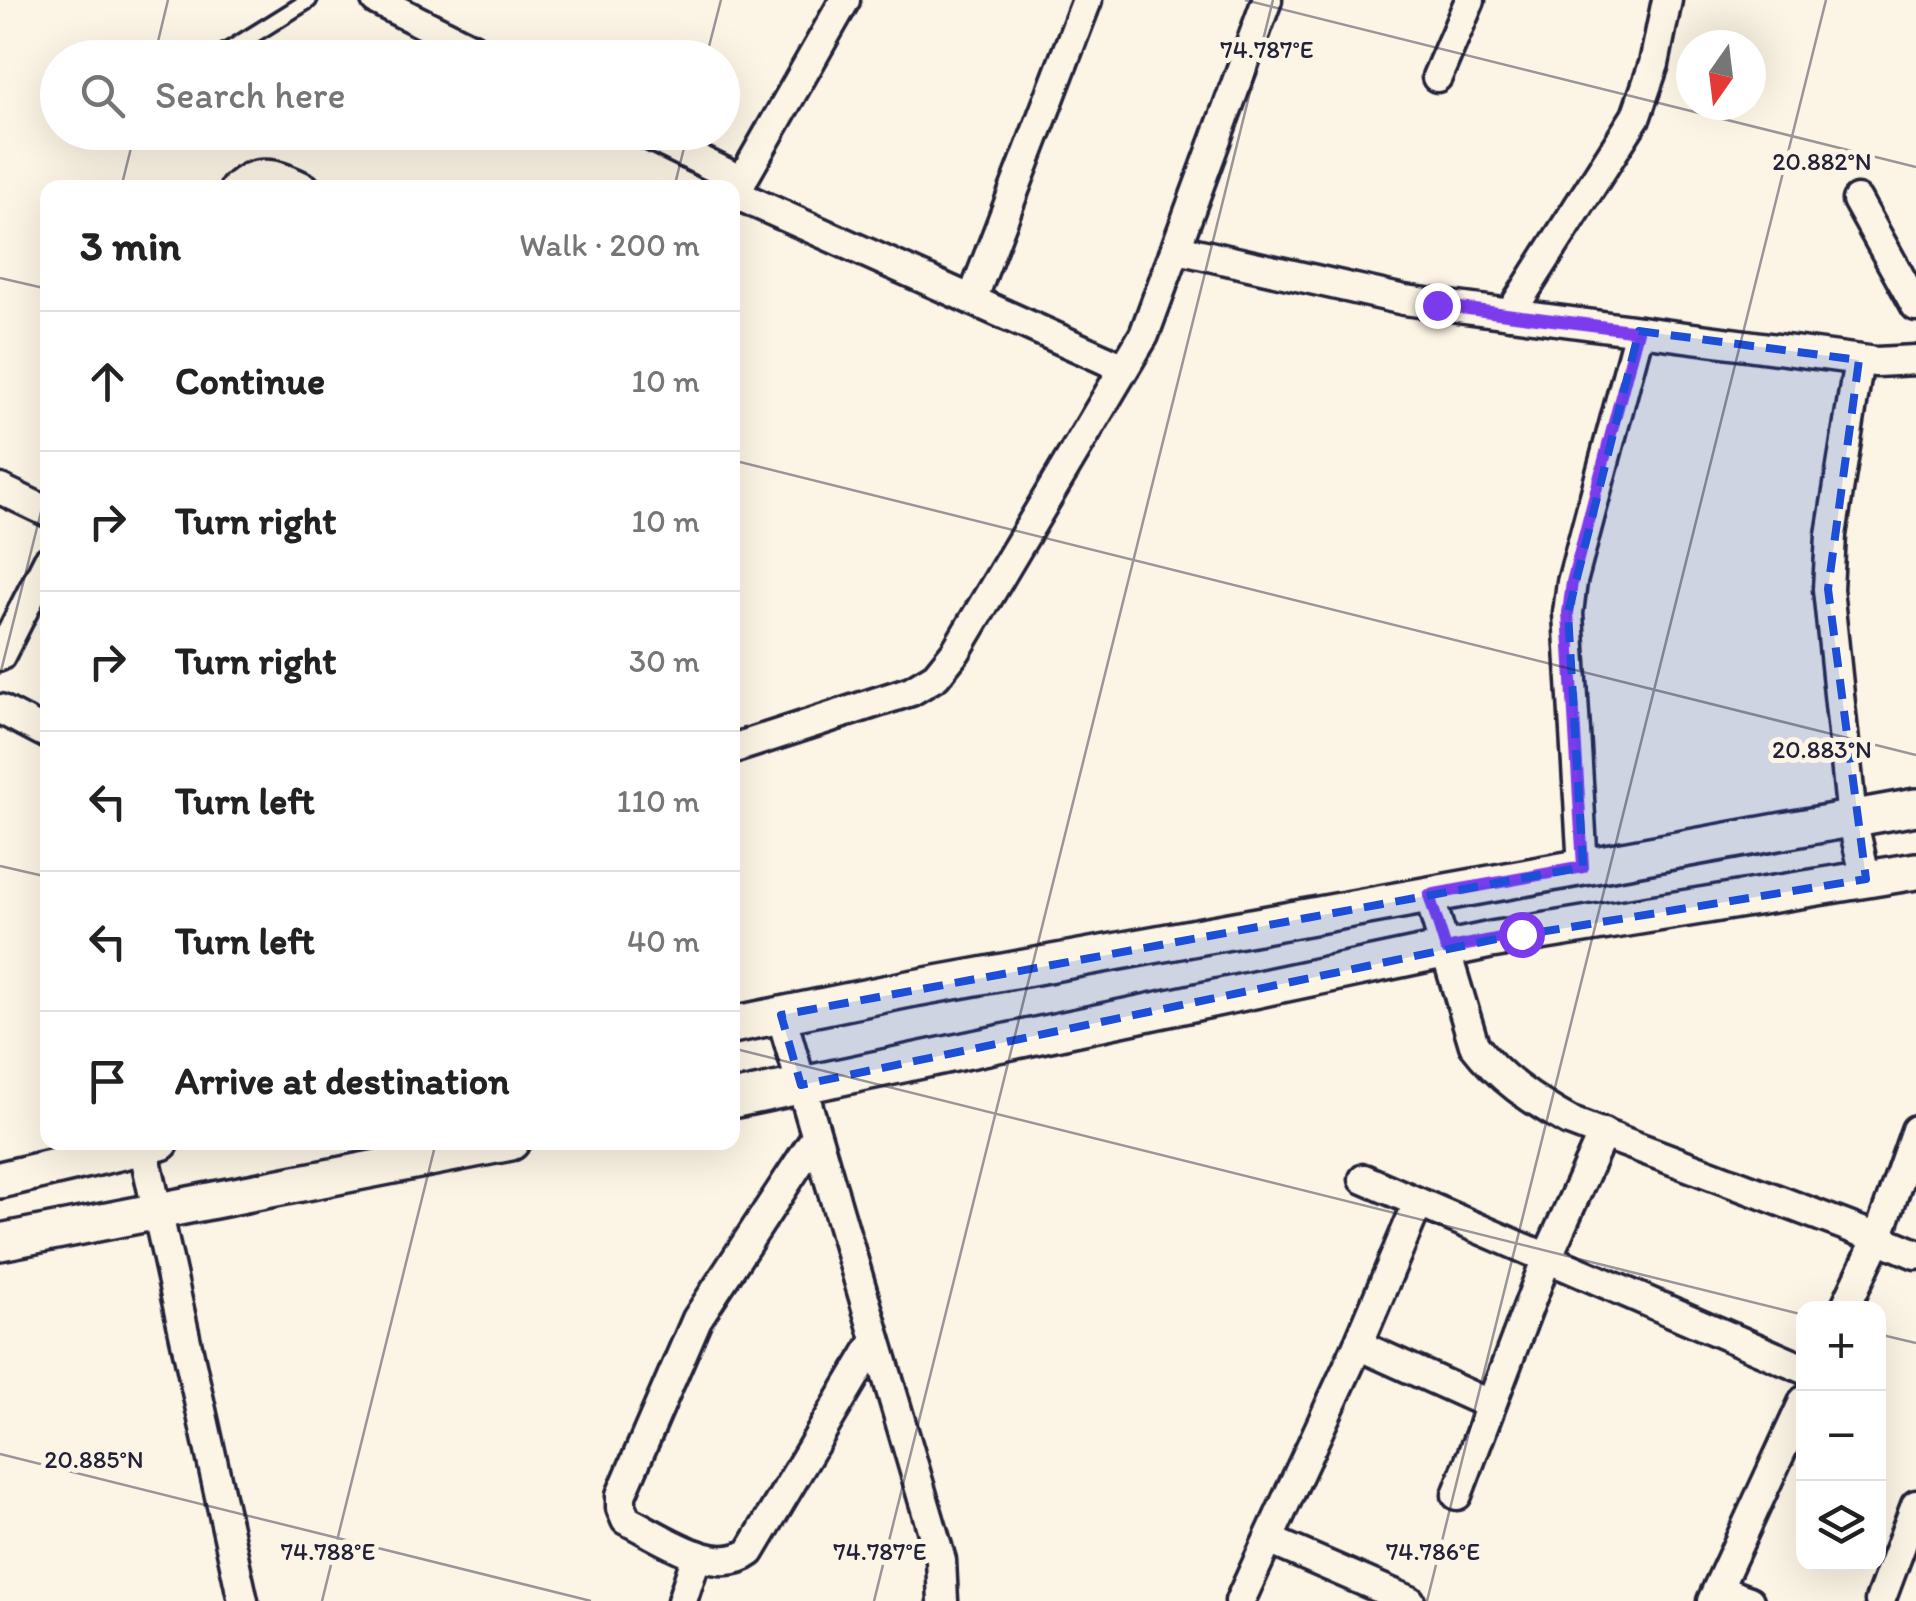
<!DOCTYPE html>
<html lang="en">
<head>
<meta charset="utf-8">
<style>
  :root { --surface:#fff; --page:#f2f2f2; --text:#222; --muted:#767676; --line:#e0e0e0 }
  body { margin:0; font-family:Itim,sans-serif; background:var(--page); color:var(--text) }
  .controls { position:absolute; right:30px; bottom:30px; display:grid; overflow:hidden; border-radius:20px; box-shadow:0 10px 40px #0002 }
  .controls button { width:90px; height:90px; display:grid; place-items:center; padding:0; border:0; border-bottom:2px solid var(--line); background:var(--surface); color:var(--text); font:50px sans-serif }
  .compass { position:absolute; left:1676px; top:30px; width:90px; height:90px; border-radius:50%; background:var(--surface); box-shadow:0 10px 40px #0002; rotate:194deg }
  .stop { position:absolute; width:30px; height:30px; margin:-22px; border:8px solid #7c3aed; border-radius:50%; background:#fff }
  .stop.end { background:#7c3aed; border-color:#fff; box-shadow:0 2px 10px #0008 }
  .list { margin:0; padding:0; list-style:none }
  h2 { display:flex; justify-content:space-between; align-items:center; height:130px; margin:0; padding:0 40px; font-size:42px }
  h2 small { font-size:32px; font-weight:400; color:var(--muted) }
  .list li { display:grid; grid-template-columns:65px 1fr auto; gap:30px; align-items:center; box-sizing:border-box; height:140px; padding:0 40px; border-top:2px solid var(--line) }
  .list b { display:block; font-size:38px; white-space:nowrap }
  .list em { font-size:32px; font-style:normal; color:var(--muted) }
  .icon { flex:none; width:55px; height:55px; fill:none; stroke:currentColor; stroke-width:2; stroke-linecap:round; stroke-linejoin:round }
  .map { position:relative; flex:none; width:1916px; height:1601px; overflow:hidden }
  .search { position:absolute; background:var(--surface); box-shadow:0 10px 40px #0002; left:40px; top:40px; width:700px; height:110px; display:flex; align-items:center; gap:25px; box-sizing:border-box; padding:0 35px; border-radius:55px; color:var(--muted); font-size:38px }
  .panel { position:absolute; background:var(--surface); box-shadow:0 10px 40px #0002; left:40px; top:180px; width:700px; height:970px; border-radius:20px }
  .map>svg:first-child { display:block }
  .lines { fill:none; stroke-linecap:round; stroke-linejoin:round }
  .service-casing { stroke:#22223b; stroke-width:21 }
  .minor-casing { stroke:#22223b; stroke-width:35 }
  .tertiary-casing { stroke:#22223b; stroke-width:42 }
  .service { stroke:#fcf5e5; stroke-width:14 }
  .minor { stroke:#fcf5e5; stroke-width:28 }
  .tertiary { stroke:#fcf5e5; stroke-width:35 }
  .route { stroke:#7c3aed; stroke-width:12 }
  .marked { fill:#1d4ed8; fill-opacity:0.2; stroke:#1d4ed8; stroke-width:8; stroke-dasharray:20 12; stroke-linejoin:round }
  .ticks { fill:none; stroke:#22223b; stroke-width:2.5; stroke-opacity:0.45 }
  .ticks-label { font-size:25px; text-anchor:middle; fill:#22223b; stroke:#fcf5e5; stroke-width:10; stroke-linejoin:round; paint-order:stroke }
</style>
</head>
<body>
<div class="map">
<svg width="1916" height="1601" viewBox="0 0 1916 1601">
  <rect width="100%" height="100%" fill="#fcf5e5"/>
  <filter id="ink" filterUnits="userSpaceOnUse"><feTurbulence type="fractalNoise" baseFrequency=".01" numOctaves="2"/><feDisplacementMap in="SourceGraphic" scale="20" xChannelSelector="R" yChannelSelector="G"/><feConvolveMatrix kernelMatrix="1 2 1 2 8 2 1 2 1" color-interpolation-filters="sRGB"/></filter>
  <g filter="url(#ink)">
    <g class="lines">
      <!-- service casing -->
      <g class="service-casing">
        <g id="service">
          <polyline points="216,58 309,0"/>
          <polyline points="87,137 94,132"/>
        </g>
      </g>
      <!-- minor casing -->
      <g class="minor-casing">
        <g id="minor">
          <polyline points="376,0 492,58"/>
          <polyline points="1437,77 1470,0"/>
          <polyline points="643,132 742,181"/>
          <path d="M235,188C257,166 280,175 305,188"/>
          <polyline points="735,194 1124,368"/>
          <polyline points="732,198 845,0"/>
          <polyline points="1857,200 1916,306"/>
          <polyline points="1178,249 1404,300 1876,362 1916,360"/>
          <polyline points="972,300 1087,0"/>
          <polyline points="1510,314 1636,116 1654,64 1667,0"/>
          <polyline points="1859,360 1831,535 1828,589 1852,819 1866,879"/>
          <polyline points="0,489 48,512"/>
          <polyline points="0,656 48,561"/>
          <polyline points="0,709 48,734"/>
          <polyline points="732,749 911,691 936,676 956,651 1144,335 1267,0"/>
          <polyline points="1583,867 1568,613 1572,582 1639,331"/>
          <path d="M1429,895L1474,1045C1499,1078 1533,1101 1569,1121L1878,1238L1916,1130"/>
          <polyline points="781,1015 941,1560 943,1601"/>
          <path d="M816,1137L697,1319L621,1495V1508L626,1520C660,1536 716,1578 750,1552L876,1340"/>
          <polyline points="143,1146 243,1601"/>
          <polyline points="1364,1179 1804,1369"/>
          <polyline points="1845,1308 1878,1238 1916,1254"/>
          <polyline points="1358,1345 1491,1405"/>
          <polyline points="1457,1495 1546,1260 1603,1133"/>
          <polyline points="1269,1540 1410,1601"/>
          <polyline points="1718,1590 1749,1601"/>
          <polyline points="682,1601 697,1555"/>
          <polyline points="1240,1601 1358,1345 1418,1203"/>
          <polyline points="1712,1601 1804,1401"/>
          <polyline points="1880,1601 1916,1505"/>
        </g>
      </g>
      <!-- tertiary casing -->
      <g class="tertiary-casing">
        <g id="tertiary">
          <polyline points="732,1025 909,989 1916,807"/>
          <polyline points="732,1100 1491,940 1916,871"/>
          <polyline points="0,1180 161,1142"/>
          <polyline points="0,1242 511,1142"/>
        </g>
      </g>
      <!-- service -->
      <use href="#service" class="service"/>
      <!-- minor -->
      <use href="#minor" class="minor"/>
      <!-- tertiary -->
      <use href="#tertiary" class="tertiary"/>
    </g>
  </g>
  <g class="lines" filter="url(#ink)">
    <!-- route -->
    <polyline class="route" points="1437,305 1638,331 1572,582 1568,613 1583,867 1429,895 1446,949 1521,934"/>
  </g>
  <!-- marked area -->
  <path class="marked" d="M1639,331L1859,360L1828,589L1866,879L1491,940L801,1085L781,1015L1583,867L1568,613Z"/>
  <!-- ticks -->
  <path class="ticks" d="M1245,0L1916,167M154,58L168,0M706,58L721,0M121,188L135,132M674,188L688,132M0,278L48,289M732,460L1916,755M0,675L48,484M0,866L48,877M732,1048L1804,1315M1878,1334L1916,1343M0,1454L591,1601M322,1601L436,1142M874,1601L1273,0M1427,1601L1826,0"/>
  <g class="ticks-label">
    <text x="1267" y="58">74.787°E</text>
    <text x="1822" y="170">20.882°N</text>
    <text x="1822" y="758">20.883°N</text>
    <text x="94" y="1468">20.885°N</text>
    <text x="328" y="1560">74.788°E</text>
    <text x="880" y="1560">74.787°E</text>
    <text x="1433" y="1560">74.786°E</text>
  </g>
</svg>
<div class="controls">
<button>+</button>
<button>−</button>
<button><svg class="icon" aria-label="layers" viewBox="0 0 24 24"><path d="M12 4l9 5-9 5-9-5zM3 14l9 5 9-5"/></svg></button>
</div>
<svg class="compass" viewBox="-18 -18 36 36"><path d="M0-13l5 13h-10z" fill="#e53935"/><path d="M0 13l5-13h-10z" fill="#767676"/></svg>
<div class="stop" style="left:1521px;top:934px"></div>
<div class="stop end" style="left:1437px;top:305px"></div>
<div class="search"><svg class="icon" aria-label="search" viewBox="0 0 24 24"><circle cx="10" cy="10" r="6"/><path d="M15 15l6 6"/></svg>Search here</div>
<section class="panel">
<h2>3 min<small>Walk · 200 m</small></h2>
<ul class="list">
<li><svg class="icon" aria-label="ahead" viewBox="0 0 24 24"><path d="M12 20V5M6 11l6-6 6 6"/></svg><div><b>Continue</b></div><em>10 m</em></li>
<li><svg class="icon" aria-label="right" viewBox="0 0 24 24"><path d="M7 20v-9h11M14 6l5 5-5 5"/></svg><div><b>Turn right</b></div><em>10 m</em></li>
<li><svg class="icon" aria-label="right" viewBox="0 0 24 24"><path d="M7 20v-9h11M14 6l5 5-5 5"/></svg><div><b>Turn right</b></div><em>30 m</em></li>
<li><svg class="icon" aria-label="left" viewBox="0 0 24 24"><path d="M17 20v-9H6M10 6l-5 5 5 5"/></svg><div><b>Turn left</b></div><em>110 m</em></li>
<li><svg class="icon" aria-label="left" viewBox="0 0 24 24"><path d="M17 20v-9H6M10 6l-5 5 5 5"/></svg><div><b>Turn left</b></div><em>40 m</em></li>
<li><svg class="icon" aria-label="arrive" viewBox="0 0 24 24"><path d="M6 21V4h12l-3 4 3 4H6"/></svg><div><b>Arrive at destination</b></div></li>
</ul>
</section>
</div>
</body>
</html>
